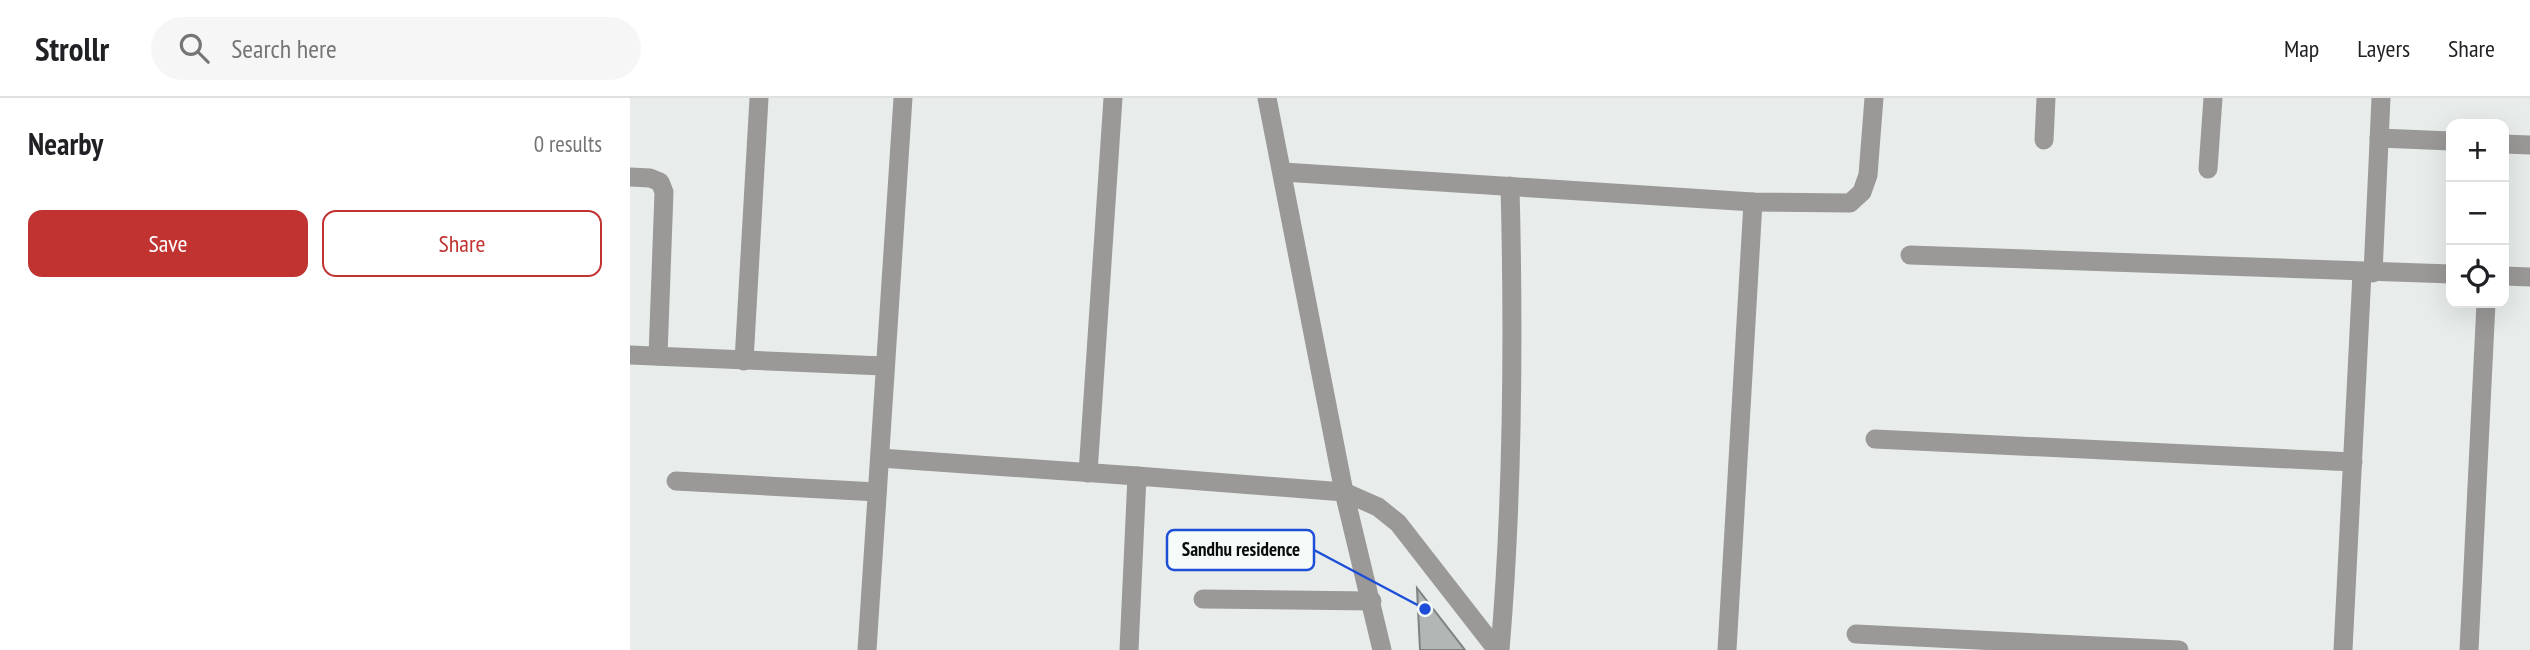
<!DOCTYPE html>
<html lang="en">
<head>
<meta charset="utf-8">
<style>
  :root { --surface:#fff; --page:#f6f6f6; --text:#202124; --muted:#757577; --line:#e0e0e0; --accent:#c13331 }
  body { margin:0; font-family:"PT Sans Narrow",sans-serif; background:var(--page); color:var(--text) }
  .controls { position:absolute; right:21px; top:21px; display:grid; overflow:hidden; border-radius:14px; box-shadow:0 7px 28px #0002 }
  .controls button { width:63px; height:63px; display:grid; place-items:center; padding:0; border:0; border-bottom:2px solid var(--line); background:var(--surface); color:var(--text); font:35px sans-serif }
  .list { margin:0; padding:0; list-style:none }
  h2 { display:flex; justify-content:space-between; align-items:center; height:91px; margin:0; padding:0 28px; font-size:30px }
  h2 small { font-size:23px; font-weight:400; color:var(--muted) }
  .actions { display:flex; gap:14px; padding:21px 28px }
  .actions a { flex:1; padding:16px 0; border:2px solid var(--accent); border-radius:14px; text-align:center; font-size:24px; color:var(--accent) }
  .actions .main { background:var(--accent); color:#fff }
  .icon { flex:none; width:38px; height:38px; fill:none; stroke:currentColor; stroke-width:2; stroke-linecap:round; stroke-linejoin:round }
  .map { position:relative; flex:none; width:1900px; height:552px; overflow:hidden }
  header { display:flex; align-items:center; gap:42px; box-sizing:border-box; height:98px; padding:0 35px; background:var(--surface); border-bottom:2px solid var(--line) }
  header strong { font-size:33px }
  nav { display:flex; gap:38px; margin-inline-start:auto; font-size:24px }
  .search { width:490px; height:63px; background:var(--page); display:flex; align-items:center; gap:18px; box-sizing:border-box; padding:0 24px; border-radius:38px; color:var(--muted); font-size:26px }
  main { display:flex }
  aside { flex:1; background:var(--surface) }
  .map>svg:first-child { display:block }
  .building { fill:#b2b7b5; stroke:#7e8381; stroke-width:2 }
  .lines { fill:none; stroke-linecap:round; stroke-linejoin:round }
  .minor { stroke:#9b9998; stroke-width:19 }
  .leader { fill:none; stroke:#1d4ed8; stroke-width:2.5 }
  .callout-dot { fill:#1d4ed8; stroke:#f5fbf8; stroke-width:2.5 }
  .callout { fill:#f5fbf8; stroke:#1d4ed8; stroke-width:2.5 }
  .callout-label { font-size:19px; text-anchor:middle; font-weight:bold; fill:#0a0c0b }
</style>
</head>
<body>
<header>
<strong>Strollr</strong>
<div class="search"><svg class="icon" aria-label="search" viewBox="0 0 24 24"><circle cx="10" cy="10" r="6"/><path d="M15 15l6 6"/></svg>Search here</div>
<nav><a>Map</a><a>Layers</a><a>Share</a></nav>
</header>
<main>
<aside>
<h2>Nearby<small>0 results</small></h2>
<ul class="list">
</ul>
<div class="actions"><a class="main">Save</a><a>Share</a></div>
</aside>
<div class="map">
<svg width="1900" height="552" viewBox="0 0 1900 552">
  <rect width="100%" height="100%" fill="#e8edeb"/>
  <!-- building -->
  <polygon class="building" points="787,490 835,552 790,552"/>
  <g class="lines">
    <!-- minor -->
    <g class="minor">
      <polyline points="637,0 714,394 752,552"/>
      <polyline points="1749,40 1821,43"/>
      <polyline points="1414,42 1416,0"/>
      <polyline points="1874,46 1900,47"/>
      <polyline points="1578,71 1583,0"/>
      <polyline points="653,74 1123,104 1220,105 1232,94 1238,77 1244,0"/>
      <polyline points="0,79 20,80 30,84 34,94 28,258"/>
      <polyline points="1280,157 1821,176"/>
      <polyline points="1743,175 1751,0"/>
      <polyline points="1874,178 1900,179"/>
      <polyline points="0,257 253,268"/>
      <polyline points="114,263 129,0"/>
      <polyline points="1245,341 1723,364"/>
      <polyline points="250,360 507,378"/>
      <polyline points="458,375 483,0"/>
      <polyline points="46,383 247,394"/>
      <polyline points="573,501 742,503"/>
      <polyline points="1226,536 1549,552"/>
      <polyline points="237,552 273,0"/>
      <polyline points="499,552 507,378 714,394 748,409 768,425 867,552"/>
      <path d="M870,552C883,397 884,244 880,88"/>
      <polyline points="1097,552 1123,104"/>
      <polyline points="1713,552 1732,175"/>
      <polyline points="1839,552 1856,205"/>
    </g>
  </g>
  <!-- callouts -->
  <path class="leader" d="M795 511L684 452"/>
  <circle class="callout-dot" cx="795" cy="511" r="7"/>
  <rect class="callout" x="537" y="432" width="147" height="40" rx="7"/>
  <g class="callout-label">
    <text x="611" y="458">Sandhu residence</text>
  </g>
</svg>
<div class="controls">
<button>+</button>
<button>−</button>
<button><svg class="icon" aria-label="locate" viewBox="0 0 24 24"><circle cx="12" cy="12" r="6"/><path d="M12 2v4M12 18v4M2 12h4M18 12h4"/></svg></button>
</div>
</div>
</main>
</body>
</html>
